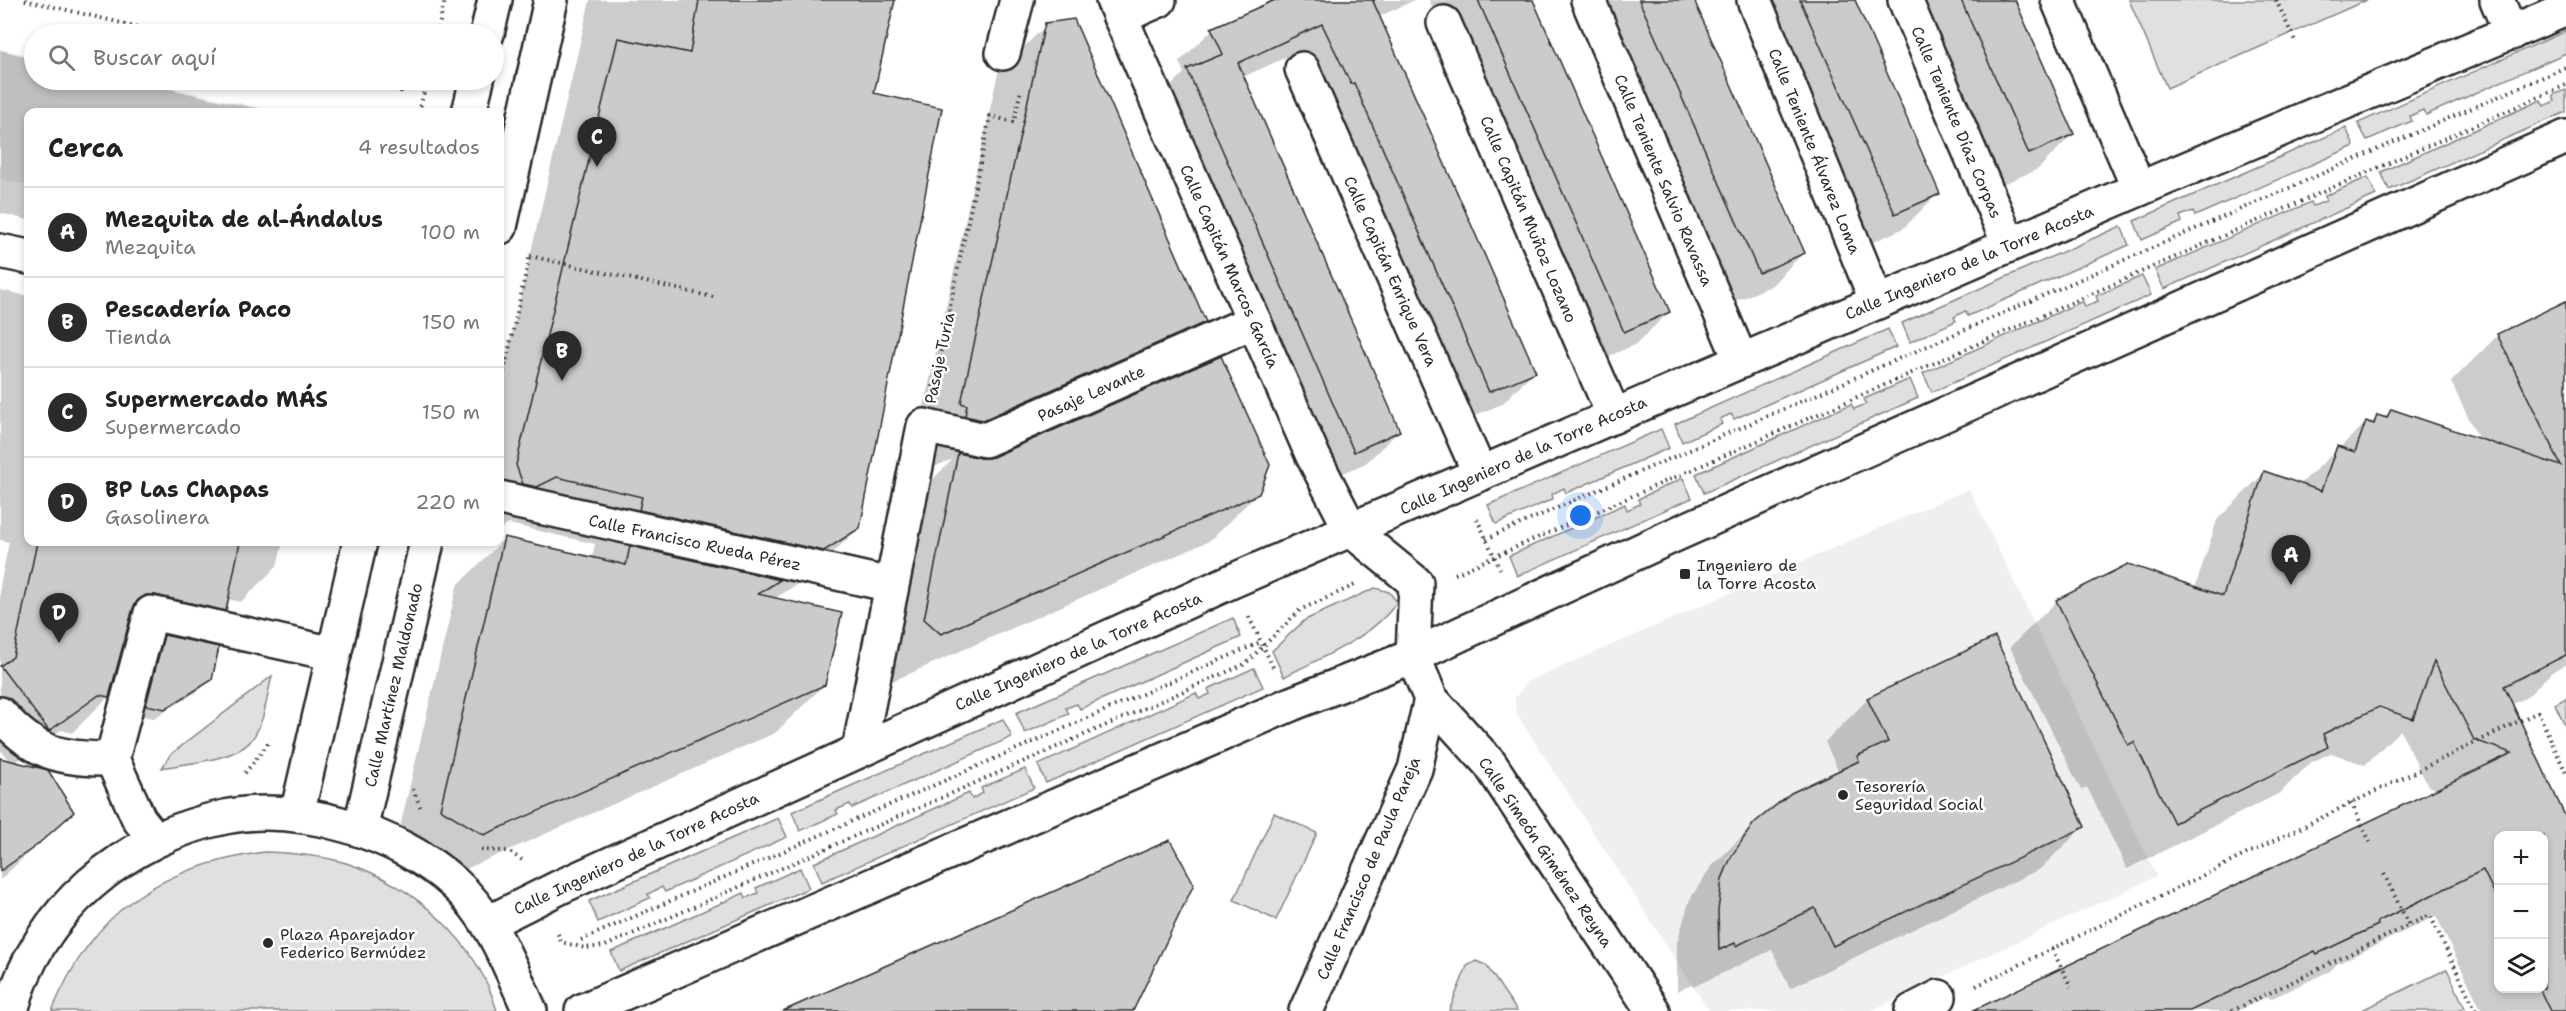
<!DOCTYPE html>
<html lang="es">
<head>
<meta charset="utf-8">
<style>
  :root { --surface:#fff; --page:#f6f6f6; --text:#222; --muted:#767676; --line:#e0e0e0; --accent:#2b2b2b }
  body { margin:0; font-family:"Shantell Sans",sans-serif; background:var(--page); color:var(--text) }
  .controls { position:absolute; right:18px; bottom:18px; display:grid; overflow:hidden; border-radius:12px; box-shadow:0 3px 9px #0003 }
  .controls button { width:54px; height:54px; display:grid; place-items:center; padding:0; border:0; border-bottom:2px solid var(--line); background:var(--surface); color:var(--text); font:30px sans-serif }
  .you { position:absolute; left:1581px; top:516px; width:21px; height:21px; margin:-15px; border:4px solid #fff; border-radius:50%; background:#1a73e8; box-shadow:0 0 0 9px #1a73e833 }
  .badge { display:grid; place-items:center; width:39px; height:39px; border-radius:50%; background:var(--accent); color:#fff; font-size:20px; font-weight:700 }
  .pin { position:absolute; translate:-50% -50px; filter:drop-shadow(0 2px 3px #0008) }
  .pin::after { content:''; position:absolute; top:32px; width:21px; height:18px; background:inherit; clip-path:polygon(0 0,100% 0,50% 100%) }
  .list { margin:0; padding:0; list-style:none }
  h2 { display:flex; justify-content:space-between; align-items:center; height:78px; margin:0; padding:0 24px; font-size:26px }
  h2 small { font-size:20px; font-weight:400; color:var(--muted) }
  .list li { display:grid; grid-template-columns:39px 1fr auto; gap:18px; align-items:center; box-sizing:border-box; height:90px; padding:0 24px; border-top:2px solid var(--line) }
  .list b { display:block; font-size:22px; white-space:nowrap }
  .list p { margin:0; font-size:20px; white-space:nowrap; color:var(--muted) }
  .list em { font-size:20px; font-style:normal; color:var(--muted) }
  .icon { flex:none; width:33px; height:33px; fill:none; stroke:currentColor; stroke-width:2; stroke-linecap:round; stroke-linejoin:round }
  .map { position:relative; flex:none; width:2566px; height:1011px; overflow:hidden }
  .search { position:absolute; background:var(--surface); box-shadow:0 3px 9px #0003; left:24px; top:24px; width:480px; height:66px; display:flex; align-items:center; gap:15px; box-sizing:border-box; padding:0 21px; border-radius:33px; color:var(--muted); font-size:22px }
  .panel { position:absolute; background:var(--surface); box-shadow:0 3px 9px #0003; left:24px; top:108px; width:480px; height:438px; border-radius:12px }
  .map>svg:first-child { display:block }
  .built { fill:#efefef }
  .green { fill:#e0e0e0; stroke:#868686; stroke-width:1.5 }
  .shadow { fill:#0003; fill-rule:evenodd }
  .building { fill:#cbcbcb; stroke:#2b2b2b; stroke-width:1.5 }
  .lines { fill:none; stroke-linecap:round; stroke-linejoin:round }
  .minor-casing { stroke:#2b2b2b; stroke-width:38 }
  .major-casing { stroke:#2b2b2b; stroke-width:38 }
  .path { stroke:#2b2b2b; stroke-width:4; stroke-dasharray:1.5 4.5; stroke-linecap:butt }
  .minor { stroke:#fff; stroke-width:33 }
  .major { stroke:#fff; stroke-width:33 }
  .poi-dot { fill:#2b2b2b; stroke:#fff; stroke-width:2 }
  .labels { text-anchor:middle; stroke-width:5; stroke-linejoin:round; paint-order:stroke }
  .street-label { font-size:16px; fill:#2b2b2b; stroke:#fff }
  .poi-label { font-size:16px; fill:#2b2b2b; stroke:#fff; text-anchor:start }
</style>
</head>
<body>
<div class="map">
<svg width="2566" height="1011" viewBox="0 0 2566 1011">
  <rect width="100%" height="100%" fill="#fff"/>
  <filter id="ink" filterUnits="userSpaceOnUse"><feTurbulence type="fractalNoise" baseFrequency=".0167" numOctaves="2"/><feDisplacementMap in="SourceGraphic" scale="12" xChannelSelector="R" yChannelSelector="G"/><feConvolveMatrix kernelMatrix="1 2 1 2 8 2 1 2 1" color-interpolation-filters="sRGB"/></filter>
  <g filter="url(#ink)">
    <!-- built -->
    <g class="built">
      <polygon points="0,49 34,56 34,80 136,80 281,112 28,112 28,185 0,179"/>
      <polygon points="1969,489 2157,876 1870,1011 1709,1011 1516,713 1515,698 1527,682"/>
    </g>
    <!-- green -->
    <g class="green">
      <polygon points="2129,0 2367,0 2167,88"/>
      <polygon points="2566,31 2566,53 2426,115 2423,110 2410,116 2412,121 2367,140 2358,123"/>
      <polygon points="2566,90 2566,112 2389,190 2381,172 2541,100 2544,106 2555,101 2553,95"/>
      <polygon points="2346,128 2354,146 2195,216 2193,211 2180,216 2182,222 2142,240 2134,221"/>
      <polygon points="2368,177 2376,195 2164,289 2155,270 2311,202 2313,206 2326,201 2325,196"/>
      <polygon points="2121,226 2129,245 1968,316 1965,311 1954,317 1956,321 1910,342 1902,323"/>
      <polygon points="2142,276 2151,295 1932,392 1923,373 2083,301 2085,307 2098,301 2096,296"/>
      <polygon points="1888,329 1896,347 1734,419 1731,414 1720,419 1722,424 1682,442 1675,424"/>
      <polygon points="1910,379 1918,398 1704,493 1696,474 1851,404 1854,409 1866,404 1864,399"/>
      <polygon points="1661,429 1669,448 1566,493 1564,488 1552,494 1553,499 1496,524 1488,505"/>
      <polygon points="1683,478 1692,498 1517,576 1509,556 1625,504 1627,510 1640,504 1638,499"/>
      <path d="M1375,588L1389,592L1397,602C1373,638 1321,657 1284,677L1272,651L1305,620Z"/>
      <polygon points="1233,618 1241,637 1080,709 1077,704 1066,708 1069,714 1025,733 1016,713"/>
      <polygon points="1254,668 1263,687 1046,783 1038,765 1196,693 1199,699 1210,694 1208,689"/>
      <path d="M272,676C267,695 265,721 253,738C239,760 187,763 162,768L170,755Z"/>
      <polygon points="2566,698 2566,727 2555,704"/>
      <polygon points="1003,719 1012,737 852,808 850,804 836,810 838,814 800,831 792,812"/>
      <polygon points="1025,769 1034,788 822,882 814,863 969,793 972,799 983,793 981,788"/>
      <polygon points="1274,813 1317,833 1276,920 1234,900"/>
      <polygon points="778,818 787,837 665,892 662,887 648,894 650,898 598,922 589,901"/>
      <path d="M265,852C293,853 319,855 346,863C413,884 478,942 497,1011H52C93,910 159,867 265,852Z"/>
      <polygon points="800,868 809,888 619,971 611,952 744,893 746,898 758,893 756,888"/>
      <polygon points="1476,961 1486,965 1517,1011 1449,1011 1467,966"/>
      <polygon points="2447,969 2465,1008 2458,1011 2360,1011"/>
    </g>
    <!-- shadow -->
    <g class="shadow">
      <polygon points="590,0 894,0 872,94 859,527 811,575 774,599 824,685 775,733 436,882 393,857 457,586 505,538 592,558 595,544 509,524 500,529 500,384"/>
      <polygon points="1279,0 1415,0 1378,17 1534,371 1502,404 1457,423 1289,56 1243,77 1399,431 1366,463 1321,483 1155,103 1184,73 1179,62 1212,30"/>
      <polygon points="1429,0 1531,0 1669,312 1636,344 1592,364"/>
      <polygon points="1591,0 1692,0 1803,253 1771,286 1726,305"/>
      <polygon points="1750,0 1853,0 1938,193 1904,228 1860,248"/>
      <polygon points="1911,0 2014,0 2073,134 2038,169 1994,188"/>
      <polygon points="1046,25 1204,321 1157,369 962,455 1258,493 1209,541 893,681 877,667 910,502 953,459 934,467 918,464 914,451 998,73"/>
      <polygon points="0,50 34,58 34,80 128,80 273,112 28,112 28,220 0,213"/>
      <polygon points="0,290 28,296 28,542 283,542 277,566 241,602 227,599 225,610 192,643 210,680 200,690 154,718 137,715 155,647 162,640 125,632 108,697 72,733 61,730 15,763 72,812 0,880 0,760 10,762 0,749 0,586 9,542 0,540"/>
      <path d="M2566,302V664L2550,674L2527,697L2511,705L2566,822V1011H2482L2436,916L2337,964L2330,971L2270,999L2268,996L2238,1011H1974L2438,790L2428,786L2400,730L2365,765L2331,753L2310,763L2280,793L2127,869L2087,787L2081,790L2010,647L2057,601L2195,588L2217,520L2264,473L2299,485L2366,423L2370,424L2378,416L2383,418L2391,410L2479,440L2451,382L2497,336ZM2372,703L2388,708V712L2371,706ZM2498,836H2544V988H2498Z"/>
      <path d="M1868,699L2083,827L2040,869L1790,988L1772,950L1693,987L1692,985L1677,991V942L1690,899L1711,867L1755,824L1839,772L1825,742ZM1740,840H1744L1729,862L1727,860Z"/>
    </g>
    <!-- building -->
    <g class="building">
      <polygon points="699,0 895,0 874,93 942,108 860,528 824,551 639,510 642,497 557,477 537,487 523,484 516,465 618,38 690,53"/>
      <polygon points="1275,0 1375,0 1373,1 1536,372 1489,392 1354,83 1351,84 1322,24 1238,63 1400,431 1354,452 1187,69 1223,54 1211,28"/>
      <polygon points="1478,0 1533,0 1670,312 1624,332"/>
      <polygon points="1639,0 1694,0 1805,253 1759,273"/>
      <polygon points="1800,0 1855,0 1940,194 1895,214"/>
      <polygon points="1961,0 2015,0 2074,134 2029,154"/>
      <polygon points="1074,19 1206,322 983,420 965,416 967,405 961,403 1045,23"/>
      <polygon points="2566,301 2566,655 2504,686 2566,818 2566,1011 2550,1011 2539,988 2544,988 2544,836 2499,836 2499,903 2483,870 2377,922 2378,925 2317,954 2315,951 2190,1011 1972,1011 2512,753 2474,740 2434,661 2413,719 2379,707 2323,734 2328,747 2174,823 2134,742 2128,745 2056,600 2128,564 2223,596 2264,471 2321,491 2337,446 2355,452 2366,421 2374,424 2377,415 2387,418 2391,409 2561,466 2497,334"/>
      <polygon points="1221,356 1270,465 1259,494 941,634 924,619 958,453 981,458 993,457"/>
      <polygon points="504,537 626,565 630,546 780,580 758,594 842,613 825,685 484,835 440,809"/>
      <polygon points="37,542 240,542 226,611 155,595 146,595 138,600 133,608 109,697 99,695 49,731 0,666 13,657"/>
      <polygon points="164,635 219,647 212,680 165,709 146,705"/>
      <polygon points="1995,637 2085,827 1833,946 1815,908 1736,946 1735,943 1719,950 1718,911 1722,879 1732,855 1754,823 1791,793 1859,761 1857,756 1888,742 1867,698"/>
      <polygon points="0,758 48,770 74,812 36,846 0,871"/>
      <polygon points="1170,840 1194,884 1133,1011 783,1011"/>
    </g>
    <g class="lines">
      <!-- minor casing -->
      <g class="minor-casing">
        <g id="minor">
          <polyline points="1113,0 1313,456 1351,530"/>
          <polyline points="1588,0 1741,361"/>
          <polyline points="1754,0 1877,302"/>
          <polyline points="1905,0 2009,244"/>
          <polyline points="2058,0 2139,189"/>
          <polyline points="2497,0 2511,33"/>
          <polyline points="1120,17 1159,0"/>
          <polyline points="1444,23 1614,416"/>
          <polyline points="1003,53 1017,0"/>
          <polyline points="1302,69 1480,474"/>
          <polyline points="0,251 28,257"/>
          <polyline points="500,498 891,585"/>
          <polyline points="1431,699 1490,764 1653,1011"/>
          <path d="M0,714C35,754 60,759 112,759"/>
          <polyline points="859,750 924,426 985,440 1254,321"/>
          <polyline points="155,839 139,819 112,759 151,613 334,654"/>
          <polyline points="1306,1011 1415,769 1431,699 1413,656"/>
          <polyline points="1912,1011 1939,997"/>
        </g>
      </g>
      <!-- major casing -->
      <g class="major-casing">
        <g id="major">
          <polyline points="487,34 495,0"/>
          <polyline points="469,112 477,80"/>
          <polyline points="500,227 551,0"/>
          <polyline points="1351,530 1416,583 1413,656"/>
          <polyline points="297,814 360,542"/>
          <polyline points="360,829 427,542"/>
          <polyline points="490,922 560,887 1232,581 2139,189 2566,9"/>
          <path d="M11,1011C36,911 126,837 225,817C299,802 399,833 454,883C493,918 509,965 530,1011"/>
          <polyline points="582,1011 1291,704 1413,656 1672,536 2566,137"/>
        </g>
      </g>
      <!-- path -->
      <g class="path">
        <polyline points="25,0 168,34"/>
        <polyline points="1272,0 1272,1"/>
        <polyline points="2276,0 2295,41"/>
        <polyline points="437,34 445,0"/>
        <polyline points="353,80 401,91 404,80"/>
        <polyline points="419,112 427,80"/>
        <polyline points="530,256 713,297"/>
        <polyline points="933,387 990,116 1014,122 1021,89"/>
        <polyline points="500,389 530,254"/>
        <polyline points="1477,519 1500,569"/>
        <polyline points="1486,539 2566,67"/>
        <polyline points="1455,574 2566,85"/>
        <polyline points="1249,617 1273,667"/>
        <polyline points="245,773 270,741"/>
        <polyline points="413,789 421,809"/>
        <polyline points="2351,803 2371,844"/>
        <polyline points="481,850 508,851 522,860"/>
        <polyline points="2384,874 2409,925"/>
        <polyline points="558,934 561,942 585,948 605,946 1245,664 1300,610 1355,585"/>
        <polyline points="581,940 1261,642"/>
        <polyline points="2052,949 2071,987"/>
        <polyline points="1976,986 2538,712 2566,773"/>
        <polyline points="2232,1011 2430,915 2476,1011"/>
      </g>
      <!-- minor -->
      <use href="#minor" class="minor"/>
      <!-- major -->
      <use href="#major" class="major"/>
    </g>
  </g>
  <!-- markers -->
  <g class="poi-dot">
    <rect x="1679" y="568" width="12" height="12" rx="3"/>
    <circle cx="1843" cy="795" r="6"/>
    <circle cx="268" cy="943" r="6"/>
  </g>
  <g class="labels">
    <!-- street labels -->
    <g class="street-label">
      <text transform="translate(1957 122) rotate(67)" y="6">Calle Teniente Díaz Corpas</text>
      <text transform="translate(1815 151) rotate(68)" y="6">Calle Teniente Álvarez Loma</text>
      <text transform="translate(1664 180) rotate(67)" y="6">Calle Teniente Salvio Ravassa</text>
      <text transform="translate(1529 219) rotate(67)" y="6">Calle Capitán Muñoz Lozano</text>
      <text transform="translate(1969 262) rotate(-23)" y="6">Calle Ingeniero de la Torre Acosta</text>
      <text transform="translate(1230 266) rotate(66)" y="6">Calle Capitán Marcos García</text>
      <text transform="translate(1391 271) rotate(66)" y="6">Calle Capitán Enrique Vera</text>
      <text transform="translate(939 358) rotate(-78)" y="6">Pasaje Turia</text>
      <text transform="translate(1091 393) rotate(-24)" y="6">Pasaje Levante</text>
      <text transform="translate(1523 455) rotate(-24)" y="6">Calle Ingeniero de la Torre Acosta</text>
      <text transform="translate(695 542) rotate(12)" y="6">Calle Francisco Rueda Pérez</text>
      <text transform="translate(1078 651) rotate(-24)" y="6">Calle Ingeniero de la Torre Acosta</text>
      <text transform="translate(393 685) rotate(-77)" y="6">Calle Martínez Maldonado</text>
      <text transform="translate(1546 852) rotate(56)" y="6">Calle Simeón Giménez Reyna</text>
      <text transform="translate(636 853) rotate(-25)" y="6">Calle Ingeniero de la Torre Acosta</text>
      <text transform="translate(1368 868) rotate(-67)" y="6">Calle Francisco de Paula Pareja</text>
    </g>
    <!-- poi labels -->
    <g class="poi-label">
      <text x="1697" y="571">Ingeniero de<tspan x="1697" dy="18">la Torre Acosta</tspan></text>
      <text x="1855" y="792">Tesorería<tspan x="1855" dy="18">Seguridad Social</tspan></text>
      <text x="280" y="940">Plaza Aparejador<tspan x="280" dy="18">Federico Bermúdez</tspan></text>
    </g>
  </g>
</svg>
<div class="controls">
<button>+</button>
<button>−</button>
<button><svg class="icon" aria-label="layers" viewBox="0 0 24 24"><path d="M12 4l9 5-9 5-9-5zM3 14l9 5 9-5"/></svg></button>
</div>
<div class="you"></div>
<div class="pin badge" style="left:2291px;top:585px">A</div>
<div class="pin badge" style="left:562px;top:381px">B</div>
<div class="pin badge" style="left:597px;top:167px">C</div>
<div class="pin badge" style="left:59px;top:643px">D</div>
<div class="search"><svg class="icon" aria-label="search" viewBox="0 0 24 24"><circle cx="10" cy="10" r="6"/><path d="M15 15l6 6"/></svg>Buscar aquí</div>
<section class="panel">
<h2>Cerca<small>4 resultados</small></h2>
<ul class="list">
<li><span class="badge">A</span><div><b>Mezquita de al-Ándalus</b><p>Mezquita</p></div><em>100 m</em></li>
<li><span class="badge">B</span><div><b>Pescadería Paco</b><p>Tienda</p></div><em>150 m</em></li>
<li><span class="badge">C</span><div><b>Supermercado MÁS</b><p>Supermercado</p></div><em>150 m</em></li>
<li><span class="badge">D</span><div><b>BP Las Chapas</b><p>Gasolinera</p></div><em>220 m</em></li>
</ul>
</section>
</div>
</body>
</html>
